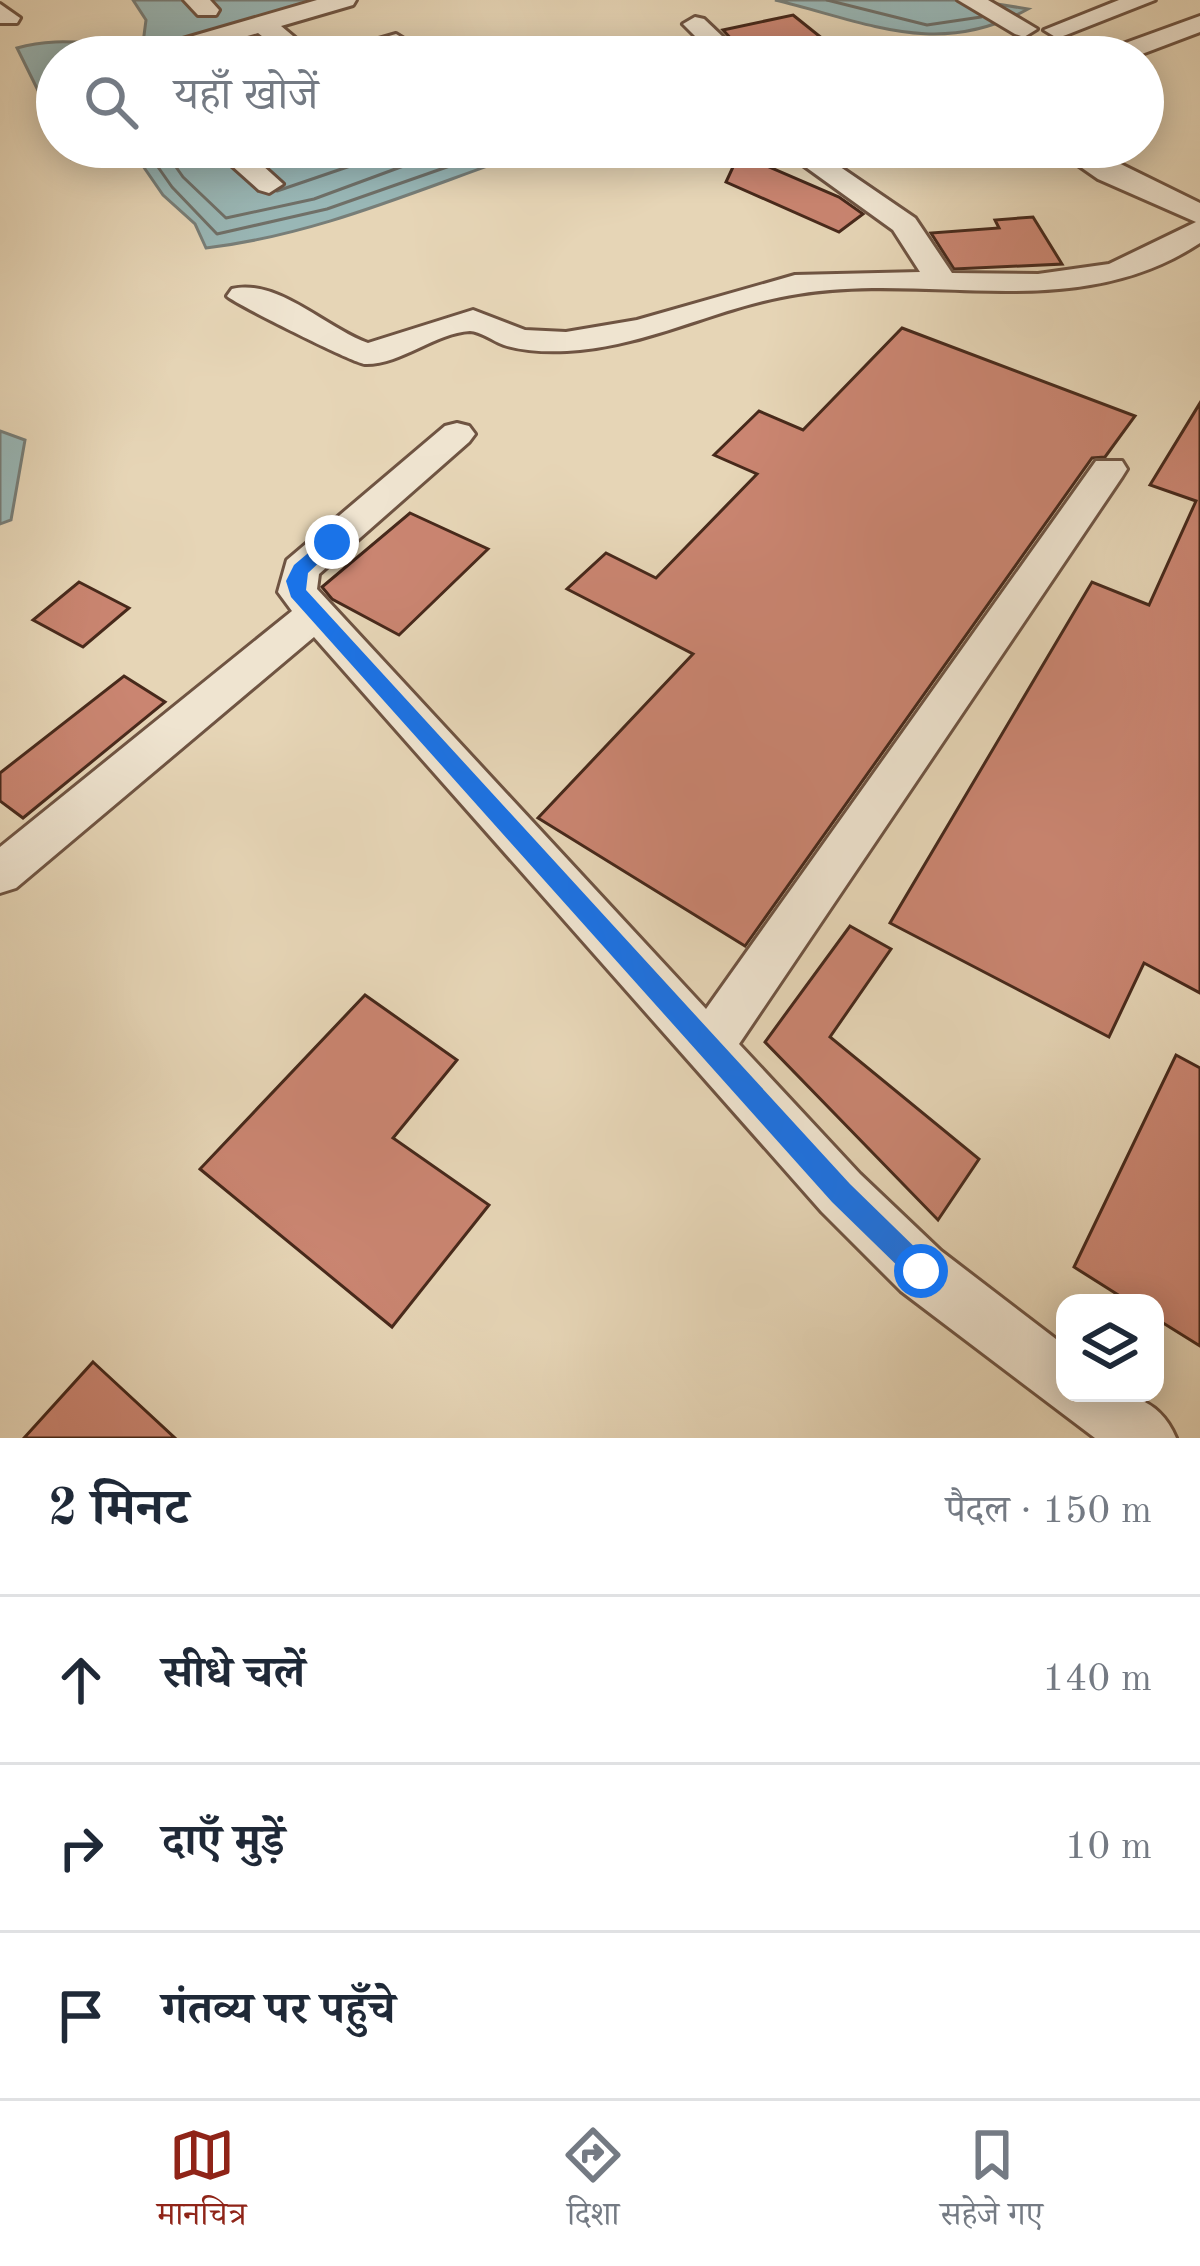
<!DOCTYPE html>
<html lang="hi">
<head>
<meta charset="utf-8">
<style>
  :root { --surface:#fff; --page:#f6f6f7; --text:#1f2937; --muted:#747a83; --line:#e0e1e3; --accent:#8f2418 }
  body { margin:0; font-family:"Old Standard TT","Noto Serif Devanagari",serif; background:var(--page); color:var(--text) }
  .controls { position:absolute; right:36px; bottom:36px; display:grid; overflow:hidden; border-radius:24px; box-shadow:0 6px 30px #0003 }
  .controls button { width:108px; height:108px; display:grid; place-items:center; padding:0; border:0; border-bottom:3px solid var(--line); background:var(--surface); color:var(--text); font:60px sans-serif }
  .stop { position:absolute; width:36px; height:36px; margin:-27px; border:9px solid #1a73e8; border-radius:50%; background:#fff }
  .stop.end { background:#1a73e8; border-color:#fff; box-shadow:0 3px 12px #0008 }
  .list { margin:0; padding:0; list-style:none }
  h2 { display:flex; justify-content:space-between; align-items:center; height:156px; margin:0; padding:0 48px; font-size:51px }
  h2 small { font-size:39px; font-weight:400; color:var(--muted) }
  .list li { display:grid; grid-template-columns:78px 1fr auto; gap:36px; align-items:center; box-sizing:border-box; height:168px; padding:0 48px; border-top:3px solid var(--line) }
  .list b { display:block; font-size:45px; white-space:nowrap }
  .list em { font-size:39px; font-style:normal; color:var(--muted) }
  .icon { flex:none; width:66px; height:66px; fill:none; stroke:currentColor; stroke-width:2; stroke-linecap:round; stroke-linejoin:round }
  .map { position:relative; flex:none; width:1200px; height:1438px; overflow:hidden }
  .search { position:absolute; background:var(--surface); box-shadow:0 6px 30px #0003; left:36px; right:36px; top:36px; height:132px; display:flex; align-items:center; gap:30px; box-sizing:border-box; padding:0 42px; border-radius:66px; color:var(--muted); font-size:45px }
  .sheet { height:660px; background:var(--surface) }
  nav { display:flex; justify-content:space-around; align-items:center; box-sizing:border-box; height:168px; border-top:3px solid var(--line); background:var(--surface); font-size:33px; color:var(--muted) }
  nav a { display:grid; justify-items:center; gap:6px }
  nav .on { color:var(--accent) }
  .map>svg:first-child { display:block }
  .water { fill:#99b7b6; stroke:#787e78; stroke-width:3 }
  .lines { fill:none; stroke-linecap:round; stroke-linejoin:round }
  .shore { stroke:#707068; stroke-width:3 }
  .building { fill:#ca8571; stroke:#47291b; stroke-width:3 }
  .minor-casing { stroke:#6f5442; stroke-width:6 }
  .minor { fill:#efe4d0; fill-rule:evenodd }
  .route { fill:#1a73e8 }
</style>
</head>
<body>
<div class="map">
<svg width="1200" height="1438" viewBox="0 0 1200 1438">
  <rect width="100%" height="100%" fill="#e6d5b6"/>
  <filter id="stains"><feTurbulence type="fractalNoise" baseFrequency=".00167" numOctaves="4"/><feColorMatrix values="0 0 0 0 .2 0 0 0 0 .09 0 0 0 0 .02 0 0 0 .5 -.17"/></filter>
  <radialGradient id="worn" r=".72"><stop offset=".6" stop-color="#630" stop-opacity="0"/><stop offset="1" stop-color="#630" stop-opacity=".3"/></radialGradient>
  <!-- water -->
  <g class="water">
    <path d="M133,0H326L256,21L253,57H57V129L17,48C60,35 99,47 143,43L146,20Z"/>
    <path d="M775,0H972L1028,9C938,59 867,22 775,0Z"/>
    <path d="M64,147H542C430,184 324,234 206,248L195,224L163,195L134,153L71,159Z"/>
    <polygon points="0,431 25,440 11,520 0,524"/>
  </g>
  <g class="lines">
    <!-- shore -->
    <g class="shore">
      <polyline points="827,0 927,25 981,17"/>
      <polyline points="144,147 172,187 217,234 327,209 504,147"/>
      <polyline points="162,147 183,177 226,218 314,199 455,147"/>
      <polyline points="277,191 406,147"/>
    </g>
  </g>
  <!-- building -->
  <g class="building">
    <polygon points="793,15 828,43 790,57 748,57 723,30"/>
    <polygon points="739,154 839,197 863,214 839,232 726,182"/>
    <polygon points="1033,217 1062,264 954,269 931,233 999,228 995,220"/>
    <polygon points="902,328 1135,416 1105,457 1092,458 745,946 538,818 693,654 567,589 606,553 656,578 757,474 714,455 759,411 803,430"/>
    <polygon points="1200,403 1200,993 1144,963 1109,1037 890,923 1092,582 1149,605 1196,501 1150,485"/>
    <polygon points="410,513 488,549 399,635 332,599 322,587"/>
    <polygon points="79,582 129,608 83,647 33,620"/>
    <polygon points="124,676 165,702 23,818 0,801 0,773"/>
    <polygon points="850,926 891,949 830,1037 979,1159 938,1220 765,1042"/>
    <polygon points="365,995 457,1060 393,1138 489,1205 392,1327 200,1169"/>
    <polygon points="1176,1055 1200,1068 1200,1346 1155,1318 1155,1303 1131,1303 1074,1267"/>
    <polygon points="93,1362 175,1438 24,1438"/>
  </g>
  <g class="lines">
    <!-- minor casing -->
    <g class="minor-casing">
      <g id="minor">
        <polygon points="184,0 210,0 219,10 216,15 198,15"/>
        <polygon points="317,0 356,0 353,5 281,26 318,57 289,57 258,33 175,57 134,57 138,52"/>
        <polygon points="958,0 988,0 1037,29 1024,37 1015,34"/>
        <polygon points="1119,0 1155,0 1066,35 1057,38 1044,30"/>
        <polygon points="0,4 20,18 17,23 0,23"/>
        <polygon points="1200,16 1200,32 1134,57 1105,54 1109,49"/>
        <polygon points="695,17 704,19 744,57 716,57 683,24"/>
        <path d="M396,34L409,42C388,60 356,57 330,57L334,52Z"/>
        <polygon points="861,39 906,52 910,57 809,57 813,52"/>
        <polygon points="211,147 242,147 283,184 269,193 259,190"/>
        <path d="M778,147H811L915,218L952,273L1038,274L1109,264L1196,222L1098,179L1052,147H1086L1200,203V243C1076,325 934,272 798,294C719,306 648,347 567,351C546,352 523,351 504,345C493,341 480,331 470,331C435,333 400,365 365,364C353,363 232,302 227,296L232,289C278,278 327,329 368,343L473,310L525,330L566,332L637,320L795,275L920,272L893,230Z"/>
        <path d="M457,423L469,426L475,434L469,442L319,574L317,589L706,1009L1096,461H1122L1127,469L1122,477L739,1044L860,1174L941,1251L1065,1346V1393C1112,1393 1155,1388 1176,1438H1095L901,1291L822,1212L314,637L16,888L0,893V847L292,611L278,592L287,560L445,426Z"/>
      </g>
    </g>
    <!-- minor -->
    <use href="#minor" class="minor"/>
  </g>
  <!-- route -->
  <polygon class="route" points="326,538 341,542 308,573 306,590 850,1184 930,1262 934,1271 930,1280 921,1284 912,1280 832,1202 291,597 286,581 294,565"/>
  <rect width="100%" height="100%" filter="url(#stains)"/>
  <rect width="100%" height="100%" fill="url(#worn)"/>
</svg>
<div class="controls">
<button><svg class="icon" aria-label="layers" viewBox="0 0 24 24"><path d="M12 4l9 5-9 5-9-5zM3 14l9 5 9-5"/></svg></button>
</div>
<div class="stop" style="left:921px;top:1271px"></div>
<div class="stop end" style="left:332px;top:542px"></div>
<div class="search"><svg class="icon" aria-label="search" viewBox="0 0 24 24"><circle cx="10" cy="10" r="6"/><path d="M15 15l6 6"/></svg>यहाँ खोजें</div>
</div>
<section class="sheet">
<h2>2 मिनट<small>पैदल · 150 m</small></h2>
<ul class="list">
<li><svg class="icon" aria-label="ahead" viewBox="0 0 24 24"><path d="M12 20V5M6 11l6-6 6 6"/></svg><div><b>सीधे चलें</b></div><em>140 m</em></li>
<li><svg class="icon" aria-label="right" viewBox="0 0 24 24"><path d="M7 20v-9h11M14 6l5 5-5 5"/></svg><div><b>दाएँ मुड़ें</b></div><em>10 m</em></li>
<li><svg class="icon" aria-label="arrive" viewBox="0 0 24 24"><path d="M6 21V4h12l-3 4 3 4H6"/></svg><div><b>गंतव्य पर पहुँचे</b></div></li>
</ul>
</section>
<nav>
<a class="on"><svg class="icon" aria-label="map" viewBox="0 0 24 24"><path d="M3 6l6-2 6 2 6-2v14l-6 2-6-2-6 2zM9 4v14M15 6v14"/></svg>मानचित्र</a>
<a><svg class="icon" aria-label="directions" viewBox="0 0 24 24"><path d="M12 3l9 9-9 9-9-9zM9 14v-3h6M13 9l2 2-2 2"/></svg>दिशा</a>
<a><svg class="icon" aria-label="saved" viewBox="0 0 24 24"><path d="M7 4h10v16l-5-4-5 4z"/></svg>सहेजे गए</a>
</nav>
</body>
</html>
